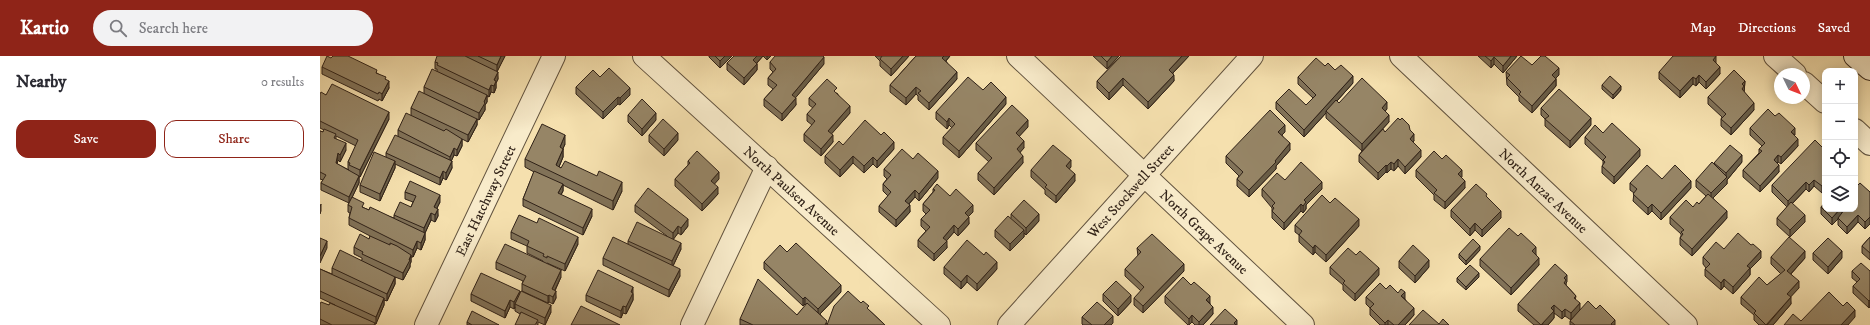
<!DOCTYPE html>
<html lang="en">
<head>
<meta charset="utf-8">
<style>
  :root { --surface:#fff; --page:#f2f2f3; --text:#2b2b33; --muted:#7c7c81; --line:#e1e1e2; --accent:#8f2418 }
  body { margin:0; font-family:"IM FELL DW Pica",serif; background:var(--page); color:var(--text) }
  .controls { position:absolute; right:12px; top:12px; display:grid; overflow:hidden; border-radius:8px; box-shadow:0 2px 10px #0003 }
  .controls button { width:36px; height:36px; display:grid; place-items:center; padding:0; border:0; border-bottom:1px solid var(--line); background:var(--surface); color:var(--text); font:20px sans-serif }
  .compass { position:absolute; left:1454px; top:12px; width:36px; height:36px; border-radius:50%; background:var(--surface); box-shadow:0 2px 10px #0003; rotate:133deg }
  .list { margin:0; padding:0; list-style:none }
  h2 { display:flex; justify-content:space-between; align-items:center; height:52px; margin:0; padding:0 16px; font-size:17px }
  h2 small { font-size:13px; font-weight:400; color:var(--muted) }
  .actions { display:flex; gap:8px; padding:12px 16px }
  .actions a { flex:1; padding:9px 0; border:1px solid var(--accent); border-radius:12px; text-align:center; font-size:14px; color:var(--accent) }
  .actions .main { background:var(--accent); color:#fff }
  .icon { flex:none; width:22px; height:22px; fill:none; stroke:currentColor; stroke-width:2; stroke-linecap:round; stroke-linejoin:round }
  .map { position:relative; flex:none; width:1550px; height:269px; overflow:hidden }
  header { display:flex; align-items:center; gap:24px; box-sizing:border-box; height:56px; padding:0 20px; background:var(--accent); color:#fff }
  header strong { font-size:19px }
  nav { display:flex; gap:22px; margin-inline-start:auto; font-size:14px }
  .search { width:280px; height:36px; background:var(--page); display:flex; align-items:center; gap:10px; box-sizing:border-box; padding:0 14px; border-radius:22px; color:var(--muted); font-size:15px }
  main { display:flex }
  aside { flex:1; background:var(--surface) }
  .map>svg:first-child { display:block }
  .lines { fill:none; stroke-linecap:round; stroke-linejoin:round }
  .minor-casing { stroke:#61523e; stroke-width:24 }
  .tertiary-casing { stroke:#61523e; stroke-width:24 }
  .secondary-casing { stroke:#302218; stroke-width:24 }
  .minor { stroke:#f8ebca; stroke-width:22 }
  .tertiary { stroke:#f8ebca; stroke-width:22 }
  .secondary { stroke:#f8ebca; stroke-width:22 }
  .wall { fill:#817258; stroke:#302218; fill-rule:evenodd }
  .shaded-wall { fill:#695d47; stroke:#302218 }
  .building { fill:#968566; stroke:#302218 }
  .labels { text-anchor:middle; stroke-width:4; stroke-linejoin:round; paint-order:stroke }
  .street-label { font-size:14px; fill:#302218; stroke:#f8ebca }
</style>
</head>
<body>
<header>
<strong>Kartio</strong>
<div class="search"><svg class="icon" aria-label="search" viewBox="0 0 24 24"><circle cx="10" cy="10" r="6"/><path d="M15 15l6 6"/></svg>Search here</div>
<nav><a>Map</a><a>Directions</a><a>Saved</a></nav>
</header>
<main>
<aside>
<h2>Nearby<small>0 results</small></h2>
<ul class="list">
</ul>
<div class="actions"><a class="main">Save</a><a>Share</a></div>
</aside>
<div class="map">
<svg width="1550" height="269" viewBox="0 0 1550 269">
  <rect width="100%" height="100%" fill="#f5e0ae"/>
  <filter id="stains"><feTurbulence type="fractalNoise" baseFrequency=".005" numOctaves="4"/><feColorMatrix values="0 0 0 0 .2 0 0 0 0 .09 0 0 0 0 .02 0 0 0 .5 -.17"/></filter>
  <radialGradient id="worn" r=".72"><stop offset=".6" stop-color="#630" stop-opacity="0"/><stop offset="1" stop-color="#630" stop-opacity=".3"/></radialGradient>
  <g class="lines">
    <!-- minor casing -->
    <g class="minor-casing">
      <g id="minor">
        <path id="s1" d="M324,0L619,269"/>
        <path id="s2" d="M698,0L983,269"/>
        <path id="s3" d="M1081,0L1366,269"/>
        <polyline points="1455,0 1475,18"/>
        <polyline points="1484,27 1505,46"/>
        <polyline points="1535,74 1550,88"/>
        <path id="s4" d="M106,269L234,0"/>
        <polyline points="372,269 447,111"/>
      </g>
    </g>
    <!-- tertiary casing -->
    <g class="tertiary-casing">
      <g id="tertiary">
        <path id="s5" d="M689,269L932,0"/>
      </g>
    </g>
    <!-- secondary casing -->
    <g class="secondary-casing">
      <polyline id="secondary" points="1535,0 1550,13"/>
    </g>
    <!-- minor -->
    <use href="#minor" class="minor"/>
    <!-- tertiary -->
    <use href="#tertiary" class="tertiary"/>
    <!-- secondary -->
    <use href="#secondary" class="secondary"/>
  </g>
  <!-- wall -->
  <g class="wall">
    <polygon points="121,0 185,0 177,15 178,23 176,27 176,32 174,37 171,36 169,41 167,40 167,46 165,49 165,54 159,64 157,63 157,69 148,86 142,83 142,90 137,100 134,99 131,105 132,112 126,124 123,122 120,129 75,108 75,112 60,145 40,136 40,129 66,101 66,97 78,80 78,74 91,59 91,52 104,37 104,31 117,15 117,13 115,13 115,6"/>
    <polygon points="389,0 412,0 400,12 389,1"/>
    <polygon points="414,0 451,0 447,4 443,0 437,7 437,14 424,29 407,14 407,7"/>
    <polygon points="555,0 589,0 571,20 560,10 560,5"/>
    <polygon points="596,0 630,0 626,5 637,23 609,54 598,44 598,40 596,38 586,49 570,36 570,29"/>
    <polygon points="773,0 799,0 787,13"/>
    <polygon points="801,0 869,0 853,17 854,25 828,53 803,29 789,44 777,32 777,25"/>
    <polygon points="1158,0 1197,0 1183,17 1174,8 1171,12"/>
    <polygon points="11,2 57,17 66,24 69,32 62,45 59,43 58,45 2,18 2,11"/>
    <polygon points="450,6 504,8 475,42 476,49 462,65 444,50 444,43 453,33 448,29 448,22 453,16 450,13"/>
    <polygon points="1396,7 1400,18 1386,33 1379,26 1376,30 1373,28 1360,42 1339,23 1339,16"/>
    <polygon points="1212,9 1239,19 1236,22 1236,30 1212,57 1199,45 1199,41 1187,29 1186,16"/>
    <polygon points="1005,10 1015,14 1033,27 1017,45 1019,47 1067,53 1065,55 1069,66 1058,78 1065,76 1090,74 1094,85 1093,86 1101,101 1085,118 1078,110 1074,115 1071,113 1067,117 1066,116 1058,124 1039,106 1039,99 1042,95 1006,62 1006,57 984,81 956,53 956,46 986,49 993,42 978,28 978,21"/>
    <polygon points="280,21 310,39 300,49 298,48 283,63 256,38 256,31"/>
    <polygon points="1425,25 1424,36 1434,54 1411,79 1401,70 1401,63 1402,61 1388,48 1388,41"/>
    <polygon points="1282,29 1301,34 1293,43 1282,33"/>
    <polygon points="663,34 686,48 639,102 623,88 623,81 632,72 629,69 627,73 616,63 616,56"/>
    <polygon points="517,37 530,57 511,78 513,86 501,100 484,85 484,78 492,69 487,65 487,58 493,52 489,49 489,42"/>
    <path d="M0,38L6,39L69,63L40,121H39V127L32,141L44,152L49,154L74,162V159L91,151L93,146L85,143V136L120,146L117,152L118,160L115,166L111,164L105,177V184L101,194L97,192L93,201H91V206L90,208V211L83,224L75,221V228L67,245L64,244V249L55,269H0V248L9,249H15L0,242V213L12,218V212L42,204V202L34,198V191L49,183L50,180L29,169V162L30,157L28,156V149L29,147L1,134V127L3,124L0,123V75L3,76L4,74L0,72ZM16,80L36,90L28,106V113L29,114L17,108L18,104L20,106L26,94L16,83Z"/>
    <polygon points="1221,52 1271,69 1250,92 1225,70 1225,63 1221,59"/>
    <polygon points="308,59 336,64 322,80 308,66"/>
    <polygon points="708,71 699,80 704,92 700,96 703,107 674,139 658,124 658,117 669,106 656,94 656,87"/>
    <polygon points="1430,72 1474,79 1478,90 1461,108 1458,106 1457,107 1459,116 1440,136 1423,121 1423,114 1439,97 1439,93 1442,90 1430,79"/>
    <polygon points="965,76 962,79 970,94 956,110 956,113 929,141 917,130 917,123 919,120 906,107 906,100"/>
    <polygon points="1283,77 1320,100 1294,128 1282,117 1282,110 1283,109 1283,105 1265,88 1265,81"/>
    <polygon points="329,79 358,84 344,100 329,86"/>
    <polygon points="245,88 243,92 243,101 239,111 302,135 293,154 243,129 243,135 241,139 272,160 263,179 203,150 203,143 214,116 205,111 205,103"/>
    <polygon points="523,89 574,93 557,112 553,108 544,117 533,107 520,121 505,107 505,100"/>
    <polygon points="1505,94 1505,134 1502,137 1494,130 1489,136 1486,133 1472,148 1485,166 1470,181 1457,169 1457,162 1467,151 1452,136 1452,129"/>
    <polygon points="593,103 618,122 599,145 595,141 589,148 590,156 576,171 559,156 559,150 568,140 563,135 563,128 567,123 564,120 564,113"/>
    <polygon points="368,105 399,123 394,128 398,138 382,155 355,130 355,123 368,109"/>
    <polygon points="1422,106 1407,124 1407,128 1393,142 1407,162 1372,200 1360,189 1360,182 1361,180 1361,178 1350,168 1350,161 1379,148 1386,140 1376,131 1376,124 1394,109 1394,107"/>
    <polygon points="751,111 749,113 755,125 736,147 725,138 725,134 711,121 711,114"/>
    <polygon points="1096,114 1142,121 1141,121 1145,132 1125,153 1114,144 1114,139 1096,121"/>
    <polygon points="1342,123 1371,132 1341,164 1332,155 1328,159 1313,145 1314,137 1310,134 1310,127"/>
    <polygon points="965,124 1002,133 986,149 986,153 983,157 981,155 964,174 952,162 952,152 942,140 942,133"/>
    <polygon points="1537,130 1550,136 1545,173 1538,166 1527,178 1518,169 1518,163 1512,169 1501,158 1501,151 1505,153 1535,153"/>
    <polygon points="613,133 630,140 653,156 648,160 649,168 638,180 634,176 626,185 627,192 614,205 598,191 598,184 606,175 601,170 601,163 606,158 603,155 603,148 613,136"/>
    <polygon points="1167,142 1181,162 1162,181 1155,174 1150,180 1131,161 1131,154"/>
    <polygon points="315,149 368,170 361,179 358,177 353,183 361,193 353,210 360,220 349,241 283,209 283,202 308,188 308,185 347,180 315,156"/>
    <polygon points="691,158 719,165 706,179 704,177 704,181 690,195 675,181 675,174 691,162"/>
    <polygon points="975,169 1039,170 1006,206 995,196 993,199 979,186 979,179 975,176"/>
    <polygon points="191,176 258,188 245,215 227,207 227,208 241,221 235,235 236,242 233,248 229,246 228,247 202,235 202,228 203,225 176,213 176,206 223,206 223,205 207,197 207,190 191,183"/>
    <polygon points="1550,181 1550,204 1542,197 1542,190"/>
    <polygon points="817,192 864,215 823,257 814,249 814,242 821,235 805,220 805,213 818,200"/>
    <polygon points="1404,193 1441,202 1430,213 1430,219 1413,238 1404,230 1401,234 1385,220 1385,213 1386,212 1383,208 1383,201"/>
    <polygon points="1160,194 1146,209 1139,202 1139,198"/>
    <polygon points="467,196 521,236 500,258 507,268 549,254 565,269 420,269 420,263 477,259 486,249 485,248 483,250 444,213 444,206"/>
    <polygon points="1493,197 1522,202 1508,218 1493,204"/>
    <polygon points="1216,198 1219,209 1191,239 1160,210 1160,203"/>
    <polygon points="664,199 677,213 657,235 647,226 641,233 624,218 624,211"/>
    <polygon points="1451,201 1485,202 1471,218 1479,232 1470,241 1471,248 1453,269 1439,269 1434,264 1434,259 1421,248 1421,241 1447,229 1461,218 1451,208"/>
    <polygon points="1079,205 1109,211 1095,227 1079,212"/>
    <polygon points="1010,211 1059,219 1035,245 1023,234 1023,229 1010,218"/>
    <polygon points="1532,215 1550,215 1549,252 1533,237 1533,230 1537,226 1532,222"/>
    <polygon points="1159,221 1146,234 1137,226 1137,222"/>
    <polygon points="1247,226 1246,227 1246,229 1256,240 1251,264 1245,260 1242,263 1234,257 1234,262 1228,269 1214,269 1198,255 1198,248"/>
    <polygon points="1066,233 1085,243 1094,259 1085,269 1060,269 1050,259 1050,252 1046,248 1046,241"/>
    <polygon points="151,238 200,239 231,256 225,269 218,266 218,269 200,258 195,255 195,251 194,253 190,251 185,262 151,245"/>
    <polygon points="313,238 313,244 306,258 303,257 301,262 266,245 266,239"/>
    <polygon points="783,238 811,246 798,260 783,245"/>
    <polygon points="845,240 890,247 893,258 883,269 875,269 872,266 869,269 868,269 845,247"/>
    <polygon points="762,261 793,267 791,269 763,269 762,268"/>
    <polygon points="1250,265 1295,269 1250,269"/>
    <polygon points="147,266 179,269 147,269"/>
  </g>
  <!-- shaded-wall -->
  <g class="shaded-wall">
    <polygon points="181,0 185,0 177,16 177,9"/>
    <polygon points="405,0 412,0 400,12 400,5"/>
    <polygon points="437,0 443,0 433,11 433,4"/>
    <polygon points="447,0 451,0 447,4"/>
    <polygon points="583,0 589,0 571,20 571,13"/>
    <polygon points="624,0 630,0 622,9 622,2"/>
    <polygon points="792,0 799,0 787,13 787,6"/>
    <polygon points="862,0 869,0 849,21 849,14"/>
    <polygon points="1191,0 1197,0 1183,17 1183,10"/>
    <polygon points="1396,0 1396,7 1393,4"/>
    <polygon points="504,1 504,8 472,46 472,39"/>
    <polygon points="1174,1 1174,8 1171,12 1171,5"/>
    <polygon points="437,8 437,14 424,29 424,22"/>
    <polygon points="1400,11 1400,18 1386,33 1386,26"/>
    <polygon points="1239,12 1239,19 1232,26 1232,19"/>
    <polygon points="178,16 178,23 176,27 176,32 174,37 174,24"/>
    <polygon points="637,16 637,23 609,54 609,47"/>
    <polygon points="854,19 854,25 828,53 828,46"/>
    <polygon points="1379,19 1379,26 1376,30 1376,23"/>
    <polygon points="1033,20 1033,27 1007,56 1006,55 1006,57 984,81 984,74"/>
    <polygon points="1373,21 1373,28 1360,42 1360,35"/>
    <polygon points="803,22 803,29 789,44 789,37"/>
    <polygon points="1236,23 1236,30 1212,57 1212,50"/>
    <polygon points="69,25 69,32 62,45 62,38"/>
    <polygon points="1425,25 1424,37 1422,40 1422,28"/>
    <polygon points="171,29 171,36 169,41 169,34"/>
    <polygon points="1301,30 1301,34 1293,43 1293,39"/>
    <polygon points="596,31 596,38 586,49 586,42"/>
    <polygon points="310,32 310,39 300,49 300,42"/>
    <polygon points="167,39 167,46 165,49 165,54 159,64 159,57"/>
    <polygon points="298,41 298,48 283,63 283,56"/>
    <polygon points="686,41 686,48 639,102 639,95"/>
    <polygon points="476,42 476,49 462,65 462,58"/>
    <polygon points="1067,46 1067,53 1062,59 1062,52"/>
    <polygon points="1434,47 1434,54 1411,79 1411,72"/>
    <polygon points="530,50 530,57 508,82 508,75"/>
    <polygon points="69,56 69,63 40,121 40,114"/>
    <polygon points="336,57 336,64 322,80 322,73"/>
    <polygon points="1069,59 1069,66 1042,95 1042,88"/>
    <polygon points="629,62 629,69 627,73 627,66"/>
    <polygon points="1271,62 1271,69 1250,92 1250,85"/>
    <polygon points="157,63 157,69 148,86 148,79"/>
    <polygon points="708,64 708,71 696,84 696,77"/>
    <polygon points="965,69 965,76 958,83 958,76"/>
    <polygon points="1475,72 1475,79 1471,76"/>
    <polygon points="358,77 358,84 344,100 344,93"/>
    <polygon points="1094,78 1094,85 1090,89 1090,83"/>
    <polygon points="245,79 245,88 240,100 240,91"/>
    <polygon points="513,79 513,86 501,100 501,93"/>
    <polygon points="142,83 142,90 137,100 137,94"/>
    <polygon points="1478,83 1478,90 1461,108 1461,101"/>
    <polygon points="704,85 704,92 697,100 697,93"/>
    <polygon points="574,86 574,93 557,112 557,105"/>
    <polygon points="26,87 26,94 20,106 20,99"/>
    <polygon points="970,87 970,94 956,110 956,113 929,141 929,134"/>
    <polygon points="134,92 134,99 130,108 130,101"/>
    <polygon points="243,93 243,101 236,118 236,109"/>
    <polygon points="1320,93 1320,100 1294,128 1294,121"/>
    <polygon points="1101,94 1101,101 1085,118 1085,111"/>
    <polygon points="18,97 18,104 16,114 16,107"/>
    <polygon points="1422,99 1422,106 1407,124 1407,128 1391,144 1391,137 1406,121 1406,117"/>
    <polygon points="1458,99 1458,106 1454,111 1454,104"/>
    <polygon points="533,100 533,107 520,121 520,114"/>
    <polygon points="703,100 703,107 674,139 674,132"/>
    <polygon points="553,101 553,108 544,117 544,110"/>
    <polygon points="1078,103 1078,110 1074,115 1074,108"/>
    <polygon points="751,104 751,111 746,117 746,110"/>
    <polygon points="75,105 75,112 60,145 60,138"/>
    <polygon points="132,105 132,112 126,124 126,117"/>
    <polygon points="1071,106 1071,113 1067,117 1067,110"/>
    <polygon points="1066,109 1066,116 1058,124 1058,117"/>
    <polygon points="1459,109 1459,116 1440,136 1440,130"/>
    <polygon points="1142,114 1142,121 1138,125 1138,118"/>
    <polygon points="123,115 123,122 120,129 120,122"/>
    <polygon points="618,115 618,122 599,145 599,138"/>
    <polygon points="399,116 399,123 391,132 391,125"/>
    <polygon points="755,118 755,125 736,147 736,140"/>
    <polygon points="39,120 39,127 29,148 29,141"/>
    <polygon points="1494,124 1494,130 1489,136 1489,129"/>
    <polygon points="1145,125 1145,132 1125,153 1125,146"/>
    <polygon points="1371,125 1371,132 1341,164 1341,157"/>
    <polygon points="302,126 302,135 293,154 293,145"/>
    <polygon points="1002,126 1002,133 986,149 986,153 983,157 983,150 984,144"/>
    <polygon points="1486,126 1486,133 1468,152 1468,145"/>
    <polygon points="1505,127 1505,134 1502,137 1502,130"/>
    <polygon points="243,128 243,135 238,144 238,137"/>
    <polygon points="398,131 398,138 382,155 382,148"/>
    <polygon points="595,134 595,141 585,152 585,145"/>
    <polygon points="120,139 120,146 114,158 114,151"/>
    <polygon points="1,148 1,155 0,158 0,151"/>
    <polygon points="981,148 981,155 964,174 964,167"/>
    <polygon points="1332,148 1332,155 1328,159 1328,152"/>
    <polygon points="590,149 590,156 576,171 576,164"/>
    <polygon points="653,149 653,156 645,164 645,157"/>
    <polygon points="118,153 118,160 115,166 115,159"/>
    <polygon points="272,153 272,160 263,179 263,172"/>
    <polygon points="1520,153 1522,153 1522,158 1518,162 1518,163 1512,169 1512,162"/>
    <polygon points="1181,155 1181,162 1162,181 1162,174"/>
    <polygon points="1407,155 1407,162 1372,200 1372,193"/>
    <polygon points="111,157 111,164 105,177 105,184 101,194 101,187 104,179 104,172"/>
    <polygon points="719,158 719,165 706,179 706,172"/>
    <polygon points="1485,159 1485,166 1470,181 1470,174"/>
    <polygon points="1538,159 1538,166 1527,178 1527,171"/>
    <polygon points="649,161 649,168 638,180 638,173"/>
    <polygon points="1550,161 1550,168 1545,173 1545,166"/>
    <polygon points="368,163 368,170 361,179 361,172"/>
    <polygon points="1039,163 1039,170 1006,206 1006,199"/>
    <polygon points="1155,167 1155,174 1150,180 1150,173"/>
    <polygon points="634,169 634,176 623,189 623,182"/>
    <polygon points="358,170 358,177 353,184 353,177"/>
    <polygon points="704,174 704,181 690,195 690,188"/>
    <polygon points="258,181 258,188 245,215 245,208"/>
    <polygon points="7,185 7,192 0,207 0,200"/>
    <polygon points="97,185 97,192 93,201 93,194"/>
    <polygon points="627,185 627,192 614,205 614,198"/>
    <polygon points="361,187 361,193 352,212 352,205"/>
    <polygon points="995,189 995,196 993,199 993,192"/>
    <polygon points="1160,190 1160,194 1146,209 1146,205"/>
    <polygon points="1216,191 1216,198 1212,202 1212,195"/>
    <polygon points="1441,195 1441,202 1430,213 1430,219 1413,238 1413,231 1427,210"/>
    <polygon points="1485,195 1485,202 1467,222 1467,215"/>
    <polygon points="1522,195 1522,202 1508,218 1508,211"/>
    <polygon points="91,199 91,206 90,208 90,211 83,224 83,217"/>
    <polygon points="1219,202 1219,209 1191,239 1191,232"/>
    <polygon points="1109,204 1109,211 1095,227 1095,220"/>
    <polygon points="677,206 677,213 657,235 657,228"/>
    <polygon points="864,208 864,215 823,257 823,250"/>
    <polygon points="1059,212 1059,219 1035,245 1035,238"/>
    <polygon points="360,213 360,220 349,241 349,234"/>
    <polygon points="241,214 241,221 232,240 232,233"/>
    <polygon points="1159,217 1159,221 1146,234 1146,231"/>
    <polygon points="647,219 647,226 641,233 641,226"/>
    <polygon points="1247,219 1247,226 1246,227 1246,231 1244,234 1244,222"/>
    <polygon points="75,221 75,228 67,245 67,238"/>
    <polygon points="1404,223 1404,230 1401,234 1401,227"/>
    <polygon points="1479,225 1479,232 1467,245 1467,238"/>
    <polygon points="521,229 521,236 498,260 498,253"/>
    <polygon points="313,231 313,244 306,258 306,251"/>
    <polygon points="200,235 200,242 195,248 195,251 194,253 194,246"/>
    <polygon points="236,235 236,242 233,248 233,241"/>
    <polygon points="1085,236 1085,243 1081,240"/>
    <polygon points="229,239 229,246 228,247 228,240"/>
    <polygon points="811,239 811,246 798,260 798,253"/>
    <polygon points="890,240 890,247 886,244"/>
    <polygon points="485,241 485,248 483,250 483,243"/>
    <polygon points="1471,241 1471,248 1453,269 1447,269"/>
    <polygon points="64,242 64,249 56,268 56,261"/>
    <polygon points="190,244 190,251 185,262 185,255"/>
    <polygon points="1550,244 1550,251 1549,252 1549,245"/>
    <polygon points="1260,247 1260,254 1251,264 1251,257"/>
    <polygon points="231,249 231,256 225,269 225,262"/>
    <polygon points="1234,249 1234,262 1228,269 1222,269 1231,252"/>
    <polygon points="303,250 303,257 301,262 301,255"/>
    <polygon points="893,251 893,258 883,269 879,269 879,266"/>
    <polygon points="1094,252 1094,259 1085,269 1078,269"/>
    <polygon points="1245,253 1245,260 1242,263 1242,256"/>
    <polygon points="1535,254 1535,261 1528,269 1521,269"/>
    <polygon points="872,259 872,266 869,269 869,263"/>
    <polygon points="793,260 793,267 791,269 784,269"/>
    <polygon points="917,264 917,269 914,269 914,267"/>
    <polygon points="1068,264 1068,269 1065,269 1065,267"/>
    <polygon points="1295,264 1295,269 1291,269 1291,268"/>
  </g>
  <!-- building -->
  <g class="building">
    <polygon points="7,0 11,2 13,0 28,0 57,14 56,17 66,21 65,23 69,25 62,38 59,36 58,38 2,11"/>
    <polygon points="117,0 145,0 178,16 174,24 176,25 174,30 171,29 169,34 117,9 118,7 115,6"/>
    <polygon points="158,0 181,0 177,9"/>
    <polygon points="395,0 405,0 400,5"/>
    <polygon points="414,0 437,0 433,4 437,8 424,22 407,7"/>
    <polygon points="455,0 503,0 504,1 472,39 476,42 462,58 444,43 457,29 448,22 456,13 450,6"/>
    <polygon points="562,0 583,0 571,13 560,3"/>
    <polygon points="596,0 624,0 622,2 637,16 609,47 598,37 601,35 596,31 586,42 570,29"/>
    <polygon points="781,0 792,0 787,6"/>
    <polygon points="801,0 862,0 849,14 854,19 828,46 803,22 789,37 777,25"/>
    <polygon points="1165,0 1191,0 1183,10 1174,1 1171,5"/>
    <polygon points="1201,0 1212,9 1221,0 1225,0 1239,12 1232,19 1236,23 1212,50 1199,38 1201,36 1187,22 1190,19 1186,16"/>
    <polygon points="1353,0 1396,0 1393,4 1400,11 1386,26 1379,19 1376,23 1373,21 1360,35 1339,16"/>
    <polygon points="996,2 1005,10 1008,7 1015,14 1021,9 1033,20 984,74 956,46 969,33 986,49 996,39 978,21"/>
    <polygon points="289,12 310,32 300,42 298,41 283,56 256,31 273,14 280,21"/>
    <polygon points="112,13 167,39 164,46 165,47 159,57 104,31"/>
    <polygon points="1414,14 1425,25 1422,28 1424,30 1422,33 1434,47 1411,72 1401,63 1406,58 1388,41"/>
    <polygon points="1290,20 1301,30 1293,39 1282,29"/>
    <polygon points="648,21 663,34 671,26 686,41 639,95 623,81 635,68 629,62 627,66 616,56"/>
    <polygon points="1042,22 1067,46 1062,52 1069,59 1042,88 1006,55 1016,44 1019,47"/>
    <polygon points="507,23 517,32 514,35 530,50 508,75 513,79 501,93 484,78 495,65 487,58 496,48 489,42"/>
    <polygon points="12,28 69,56 40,114 29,109 30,107 28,106 38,84 0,65 0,38 1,36 6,39"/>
    <polygon points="1239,33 1271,62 1250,85 1225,63 1229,60 1221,52"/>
    <polygon points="99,35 157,63 148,79 91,52"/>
    <polygon points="322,43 336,57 322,73 308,59"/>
    <polygon points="692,49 708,64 696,77 704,85 697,93 703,100 674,132 658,117 672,102 656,87"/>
    <polygon points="1448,53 1455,60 1459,57 1475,72 1471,76 1478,83 1461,101 1458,99 1454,104 1459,109 1440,130 1423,114 1442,95 1439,93 1445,87 1430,72"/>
    <polygon points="950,54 965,69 958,76 970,87 955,105 956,106 929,134 917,123 923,116 906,100"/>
    <polygon points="86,57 124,75 126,73 142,83 137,94 134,92 130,101 78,74"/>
    <polygon points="1078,62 1080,64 1082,62 1089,69 1090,74 1094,78 1090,83 1101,94 1085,111 1078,103 1074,108 1071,106 1067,110 1066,109 1058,117 1039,99 1063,73 1065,76"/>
    <polygon points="343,63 358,77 344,93 329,79"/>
    <polygon points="545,64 561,79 564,76 574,86 557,105 553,101 544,110 533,100 520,114 505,100 519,85 523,89"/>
    <polygon points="1292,67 1320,93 1294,121 1282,110 1285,106 1283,104 1286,101 1265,81 1275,69 1283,77"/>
    <polygon points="222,68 245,79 240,91 243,93 236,109 241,112 245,105 277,120 279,115 302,126 293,145 205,103"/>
    <polygon points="4,73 16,78 14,82 26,87 20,99 18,97 16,107 39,120 29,141 1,127 6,119 0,116 0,75 3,76"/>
    <polygon points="75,79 132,105 126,117 123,115 120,122 66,97"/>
    <polygon points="1495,84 1505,94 1505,96 1504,97 1505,98 1505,127 1502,130 1494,124 1489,129 1486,126 1468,145 1452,129"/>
    <polygon points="733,89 751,104 746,110 755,118 736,140 725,131 727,129 711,114"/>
    <polygon points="1410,89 1422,99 1406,117 1394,107"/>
    <polygon points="582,93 593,103 598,97 618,115 599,138 595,134 585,145 590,149 576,164 559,150 571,136 563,128 571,119 564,113"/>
    <polygon points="377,95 399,116 391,125 398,131 382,148 355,123 370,107 368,105"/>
    <polygon points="1114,95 1122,103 1126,99 1142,114 1138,118 1145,125 1125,146 1114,137 1117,134 1096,114"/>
    <polygon points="54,96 75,105 60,138 40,129"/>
    <polygon points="981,106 1002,126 984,144 986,146 983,150 981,148 964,167 952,155 954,152 952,150 955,147 942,133 957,117 965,124"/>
    <polygon points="1392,106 1407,121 1391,137 1376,124"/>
    <polygon points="1327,109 1342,123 1355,109 1371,125 1341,157 1332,148 1328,152 1313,138 1317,133 1310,127"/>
    <polygon points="214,115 243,128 238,137 272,153 263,172 203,143"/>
    <polygon points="90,125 120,139 114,151 118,153 115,159 111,157 104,172 74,159 80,146 91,151 96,140 85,136"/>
    <polygon points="1540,127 1550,136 1550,161 1545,166 1538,159 1527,171 1518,162 1525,153 1524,153 1535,153 1535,128 1537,130"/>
    <polygon points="617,128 630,140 636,133 653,149 645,157 649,161 638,173 634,169 623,182 627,185 614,198 598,184 610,171 601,163 610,154 603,148 615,134 613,133"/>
    <polygon points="1156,128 1167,138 1166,140 1181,155 1162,174 1155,167 1150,173 1131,154"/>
    <polygon points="328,132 368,163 361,172 358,170 353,177 315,149"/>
    <polygon points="1388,138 1407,155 1372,193 1360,182 1363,178 1361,176 1364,174 1350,161 1366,144 1373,151 1377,146 1379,148"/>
    <polygon points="1002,139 1010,147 1015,142 1039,163 1006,199 995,189 993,192 979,179 982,175 975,169"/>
    <polygon points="32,141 44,147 42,151 49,154 50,151 105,177 101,187 97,185 93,194 29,162 32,151 28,149"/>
    <polygon points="704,144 719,158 706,172 691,158"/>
    <polygon points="1471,146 1485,159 1470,174 1457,162"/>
    <polygon points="1505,146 1505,153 1520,153 1512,162 1501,151"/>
    <polygon points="199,159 217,167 219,162 258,181 245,208 227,200 227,202 223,200 224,198 207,190 209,185 191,176"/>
    <polygon points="688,160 704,174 690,188 675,174"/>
    <polygon points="317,166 361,187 352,205 308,185"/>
    <polygon points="1189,172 1198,180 1201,177 1216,191 1212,195 1219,202 1191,232 1160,203"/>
    <polygon points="1418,177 1431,189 1433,188 1441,195 1427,210 1430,212 1413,231 1404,223 1401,227 1385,213 1390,208 1383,201 1396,186 1404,193"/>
    <polygon points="40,178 49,183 50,180 70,189 70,187 77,190 91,199 89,204 90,204 83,217 42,198 43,196 34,191"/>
    <polygon points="832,178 864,208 823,250 814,242 824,231 805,213 821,196 817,192"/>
    <polygon points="293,181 360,213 349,234 283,202"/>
    <polygon points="1469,181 1485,195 1467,215 1479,225 1467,238 1471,241 1446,269 1434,257 1436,255 1421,241 1439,221 1447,229 1465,214 1451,201"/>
    <polygon points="1550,181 1550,197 1542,190"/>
    <polygon points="0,182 7,185 0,200"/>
    <polygon points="1508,182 1522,195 1508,211 1493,197"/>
    <polygon points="1153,183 1160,190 1146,205 1139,198"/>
    <polygon points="647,184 664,199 666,196 677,206 657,228 647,219 641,226 624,211"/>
    <polygon points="476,187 521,229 498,253 485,241 483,243 444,206 460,189 467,196"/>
    <polygon points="185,188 241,214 232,233 236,235 233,241 229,239 228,240 202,228 206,220 176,206"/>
    <polygon points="1093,189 1109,204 1095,220 1079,205"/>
    <polygon points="1028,192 1036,199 1040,195 1059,212 1035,238 1023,227 1025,225 1010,211"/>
    <polygon points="20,194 75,221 67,238 12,212"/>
    <polygon points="1541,207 1550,215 1550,244 1549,245 1533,230 1540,223 1532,215"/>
    <polygon points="1235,208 1247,219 1244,222 1246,224 1244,227 1256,240 1254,242 1260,247 1251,257 1245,253 1242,256 1234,249 1231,252 1234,255 1221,269 1198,248"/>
    <polygon points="1150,209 1159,217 1146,231 1137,222"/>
    <polygon points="0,213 64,242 56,261 0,235"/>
    <polygon points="278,214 313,231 311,236 313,237 306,251 303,250 301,255 266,239"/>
    <polygon points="161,217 200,235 194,246 190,244 185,255 151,238"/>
    <polygon points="863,221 871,229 874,226 890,240 886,244 893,251 879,266 872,259 869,263 845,240"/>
    <polygon points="438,223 477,259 487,247 507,265 505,269 433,269 420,263"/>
    <polygon points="796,225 811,239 798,253 783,238"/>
    <polygon points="1060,227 1066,233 1070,229 1078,237 1081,233 1085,236 1081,240 1094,252 1078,269 1074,269 1068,264 1065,267 1050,252 1054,248 1046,241"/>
    <polygon points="201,235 231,249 225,262 195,248"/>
    <polygon points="528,235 541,247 543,245 549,250 547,252 565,269 507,269 514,250"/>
    <polygon points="1509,236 1523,250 1527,246 1535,254 1521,269 1464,269 1473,258 1481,265"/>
    <polygon points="1268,245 1276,253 1280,249 1295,264 1291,268 1292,269 1255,269 1250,265"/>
    <polygon points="1,246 9,249 10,247 55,267 54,269 12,269 0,263 0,248"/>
    <polygon points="777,246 793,260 784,269 772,269 762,261"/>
    <polygon points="261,250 300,269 251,269"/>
    <polygon points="905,253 917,264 914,267 916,269 890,269"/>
    <polygon points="1103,254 1119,268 1123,263 1129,269 1089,269"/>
    <polygon points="152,255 179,269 152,269 147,266"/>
    <polygon points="201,256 218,264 215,269 195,269"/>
  </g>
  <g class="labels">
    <!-- street labels -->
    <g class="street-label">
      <text dy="5" stroke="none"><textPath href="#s1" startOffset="200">North Paulsen Avenue</textPath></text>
      <text dy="5" stroke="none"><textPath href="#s5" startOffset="181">West Stockwell Street</textPath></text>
      <text dy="5" stroke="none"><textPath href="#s3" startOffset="196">North Anzac Avenue</textPath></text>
      <text dy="5" stroke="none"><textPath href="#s4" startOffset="138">East Hatchway Street</textPath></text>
      <text dy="5" stroke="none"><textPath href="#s2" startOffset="256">North Grape Avenue</textPath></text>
    </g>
  </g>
  <rect width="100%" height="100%" filter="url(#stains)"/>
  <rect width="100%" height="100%" fill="url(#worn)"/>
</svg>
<div class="controls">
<button>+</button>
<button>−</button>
<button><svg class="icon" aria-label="locate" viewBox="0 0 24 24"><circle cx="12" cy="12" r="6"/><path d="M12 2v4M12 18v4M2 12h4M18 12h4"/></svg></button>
<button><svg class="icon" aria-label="layers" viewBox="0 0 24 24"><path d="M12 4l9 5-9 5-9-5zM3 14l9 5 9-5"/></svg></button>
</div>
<svg class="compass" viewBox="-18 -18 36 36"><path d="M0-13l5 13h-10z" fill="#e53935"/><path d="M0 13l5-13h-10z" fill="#7c7c81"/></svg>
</div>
</main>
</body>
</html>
